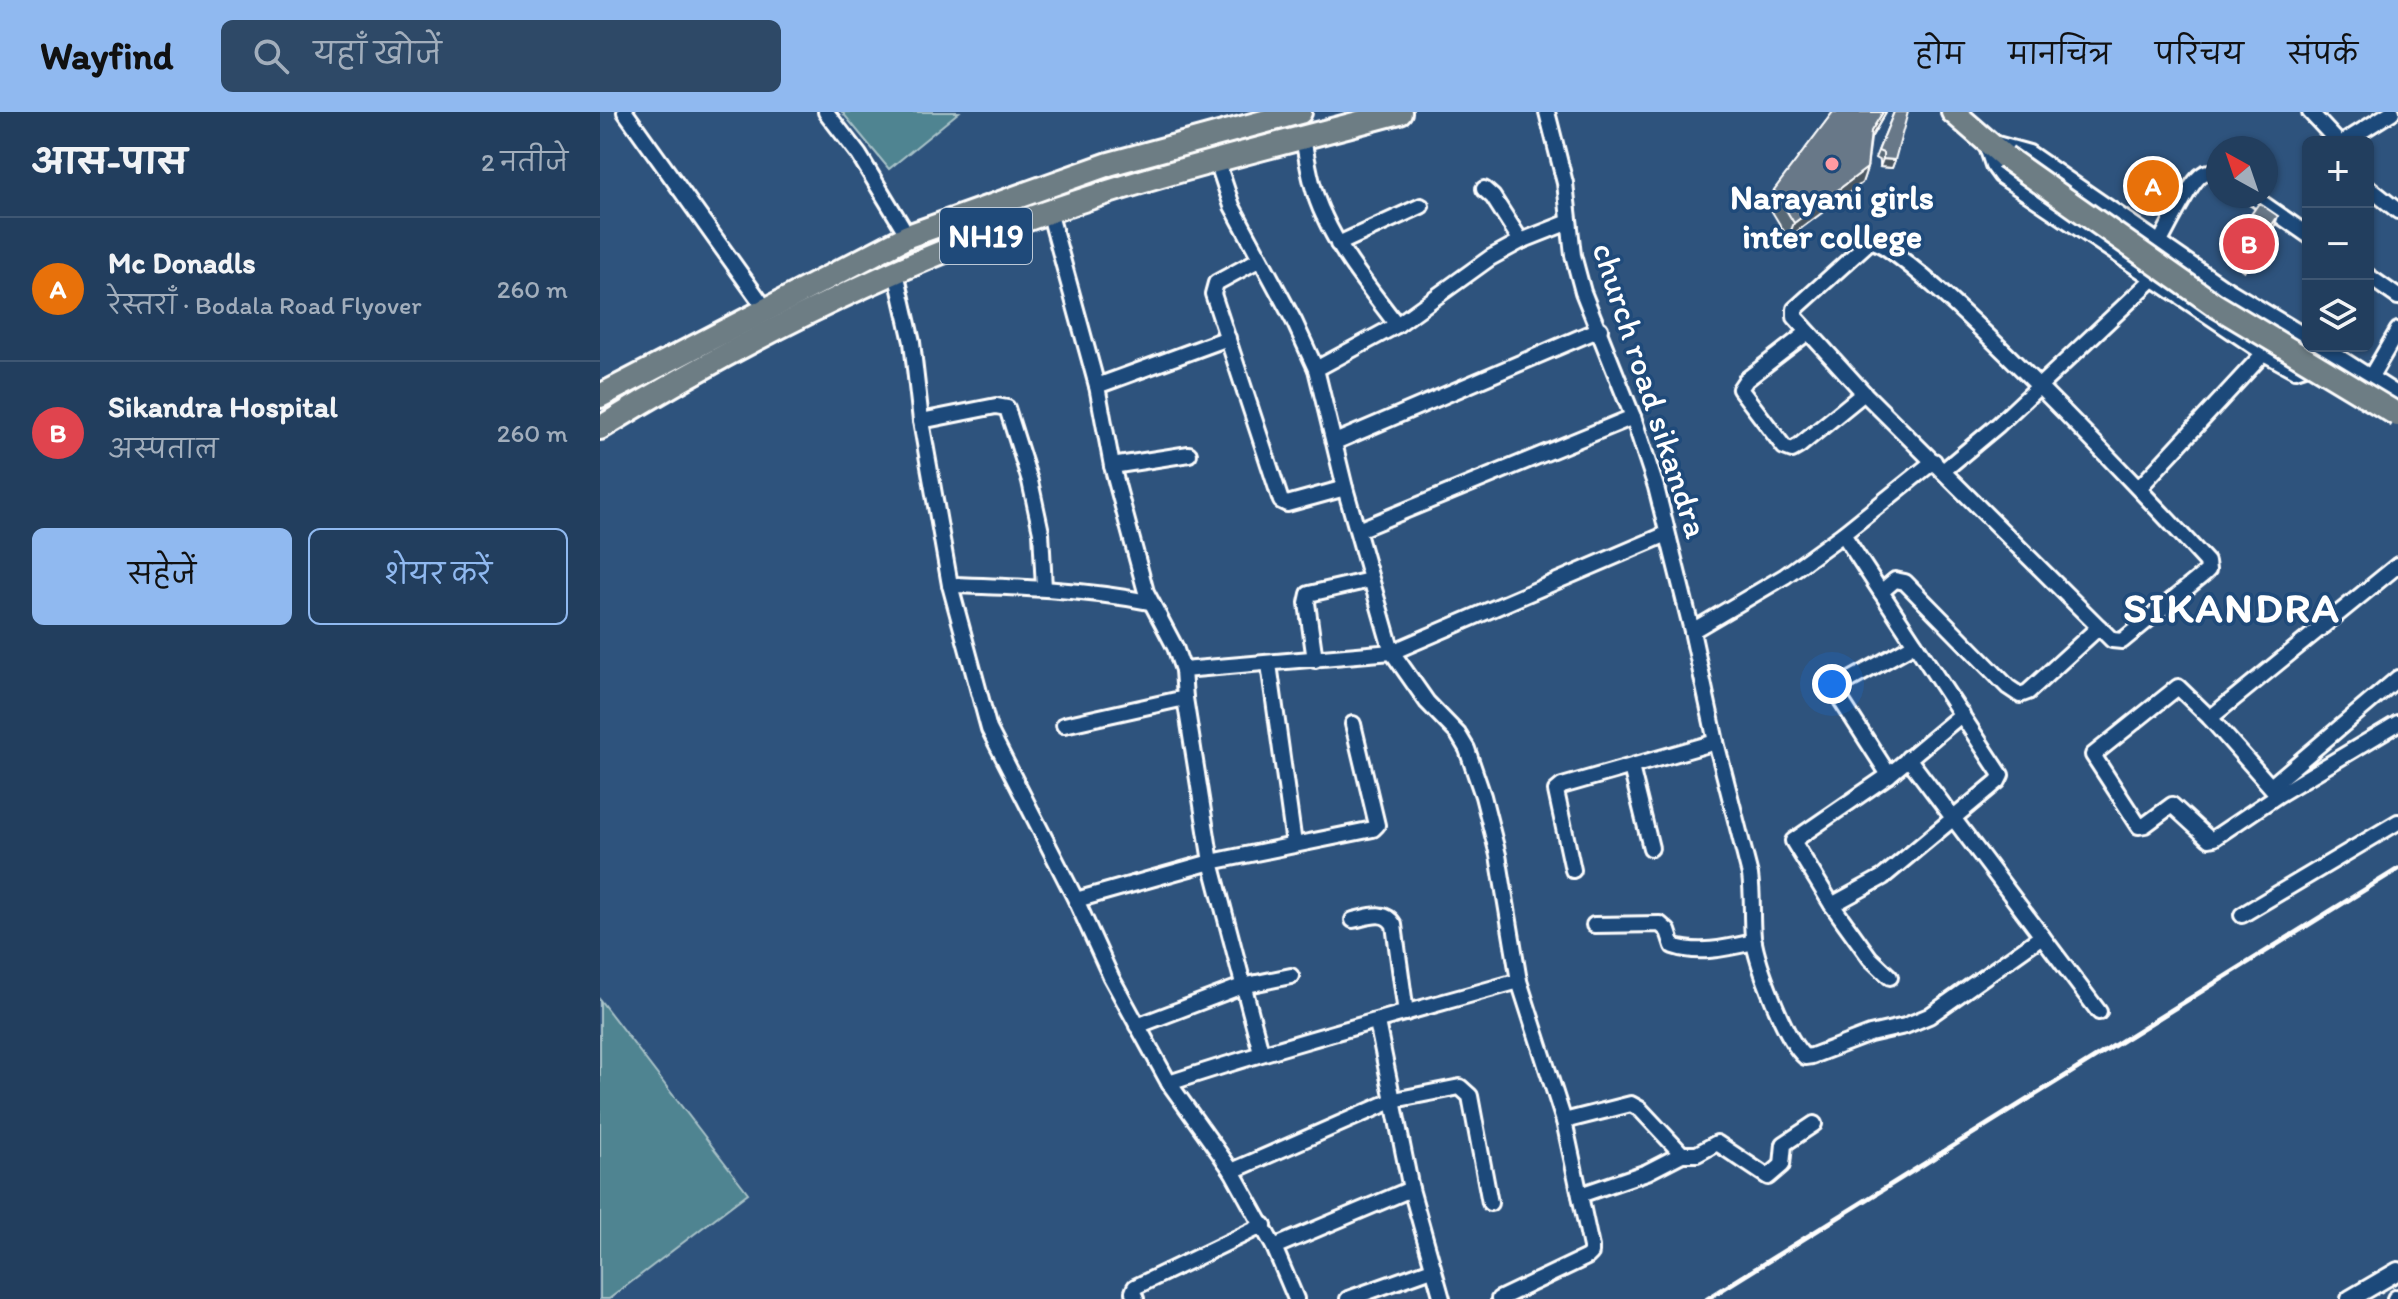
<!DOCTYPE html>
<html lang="hi">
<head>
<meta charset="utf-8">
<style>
  :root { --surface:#223e5e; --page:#2e4967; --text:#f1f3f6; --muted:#a2aebc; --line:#3f5773; --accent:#90b9f0 }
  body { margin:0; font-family:Itim,"Playpen Sans Deva",sans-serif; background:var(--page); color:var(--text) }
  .controls { position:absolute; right:24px; top:24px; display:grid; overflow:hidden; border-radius:12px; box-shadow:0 2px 6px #0004 }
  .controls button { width:72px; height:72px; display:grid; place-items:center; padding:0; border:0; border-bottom:2px solid var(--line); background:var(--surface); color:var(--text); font:40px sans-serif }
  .compass { position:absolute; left:1606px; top:24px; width:72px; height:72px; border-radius:50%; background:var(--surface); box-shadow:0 2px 6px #0004; rotate:320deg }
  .you { position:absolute; left:1232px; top:572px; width:28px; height:28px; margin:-20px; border:6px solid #fff; border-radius:50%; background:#1a73e8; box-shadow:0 0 0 12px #1a73e833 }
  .badge { display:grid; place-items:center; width:52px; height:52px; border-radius:50%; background:var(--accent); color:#fff; font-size:26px; font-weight:700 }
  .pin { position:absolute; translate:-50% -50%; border:4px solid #fff; box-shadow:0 2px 8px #0006 }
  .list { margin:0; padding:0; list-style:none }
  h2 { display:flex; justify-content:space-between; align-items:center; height:104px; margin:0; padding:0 32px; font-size:34px }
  h2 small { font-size:26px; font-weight:400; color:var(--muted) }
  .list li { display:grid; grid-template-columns:52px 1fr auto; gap:24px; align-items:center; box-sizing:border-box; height:144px; padding:0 32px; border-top:2px solid var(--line) }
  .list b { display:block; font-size:30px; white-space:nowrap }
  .list p { margin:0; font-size:26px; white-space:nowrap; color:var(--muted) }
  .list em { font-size:26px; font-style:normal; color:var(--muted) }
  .actions { display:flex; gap:16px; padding:24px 32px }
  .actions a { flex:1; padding:18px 0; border:2px solid var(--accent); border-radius:12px; text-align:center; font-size:28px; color:var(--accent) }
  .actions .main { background:var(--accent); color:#111 }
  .icon { flex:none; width:44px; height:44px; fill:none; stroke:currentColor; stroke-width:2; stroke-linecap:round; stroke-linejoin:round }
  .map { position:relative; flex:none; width:1798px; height:1187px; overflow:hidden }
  header { display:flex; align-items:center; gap:48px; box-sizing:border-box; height:112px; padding:0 40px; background:var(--accent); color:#111 }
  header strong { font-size:38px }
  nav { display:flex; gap:44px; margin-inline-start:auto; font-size:28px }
  .search { width:560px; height:72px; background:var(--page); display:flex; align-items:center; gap:20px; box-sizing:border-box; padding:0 28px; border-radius:12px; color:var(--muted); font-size:30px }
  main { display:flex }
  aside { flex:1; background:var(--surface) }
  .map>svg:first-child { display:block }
  .green { fill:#508491; stroke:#a8c2c8; stroke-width:2 }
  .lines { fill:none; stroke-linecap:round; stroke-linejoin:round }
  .minor-casing { stroke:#fff; stroke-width:20 }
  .tertiary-casing { stroke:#fff; stroke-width:22 }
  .primary-casing { stroke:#fff; stroke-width:28 }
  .trunk-casing { stroke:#fff; stroke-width:28 }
  .minor { stroke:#1f4a7a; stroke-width:14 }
  .tertiary { stroke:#1f4a7a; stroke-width:16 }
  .primary { stroke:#6d7d84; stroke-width:22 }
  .trunk { stroke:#6d7d84; stroke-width:22 }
  .rail { stroke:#fff; stroke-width:5 }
  .primary-bridge-casing { stroke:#fff; stroke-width:28; stroke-linecap:butt }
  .primary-bridge { stroke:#6d7d84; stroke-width:22 }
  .wall { fill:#596775; stroke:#fff; stroke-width:2 }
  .shaded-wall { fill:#49545f; stroke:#fff; stroke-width:2 }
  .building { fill:#687888; stroke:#fff; stroke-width:2 }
  .poi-dot { fill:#ff9aa2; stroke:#1f4a7a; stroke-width:3 }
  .labels { text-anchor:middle; stroke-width:7; stroke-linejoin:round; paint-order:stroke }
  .shield { fill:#1f4a7a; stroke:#bcc9d7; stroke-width:2 }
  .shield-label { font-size:32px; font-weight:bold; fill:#fff }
  .poi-label { font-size:34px; font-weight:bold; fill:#fff; stroke:#1f4a7a }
  .street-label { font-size:34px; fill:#fff; stroke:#1f4a7a }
  .district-label { font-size:42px; font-weight:bold; letter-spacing:2px; fill:#fff; stroke:#1f4a7a }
</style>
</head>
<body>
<header>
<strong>Wayfind</strong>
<div class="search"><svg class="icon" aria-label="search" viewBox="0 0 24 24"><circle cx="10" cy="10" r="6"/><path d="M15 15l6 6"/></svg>यहाँ खोजें</div>
<nav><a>होम</a><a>मानचित्र</a><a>परिचय</a><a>संपर्क</a></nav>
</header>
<main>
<aside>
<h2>आस-पास<small>2 नतीजे</small></h2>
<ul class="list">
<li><span class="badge" style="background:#e8710a">A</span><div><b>Mc Donadls</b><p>रेस्तराँ · Bodala Road Flyover</p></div><em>260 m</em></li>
<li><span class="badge" style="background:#e0444e">B</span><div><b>Sikandra Hospital</b><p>अस्पताल</p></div><em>260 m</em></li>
</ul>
<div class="actions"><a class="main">सहेजें</a><a>शेयर करें</a></div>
</aside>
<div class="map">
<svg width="1798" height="1187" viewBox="0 0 1798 1187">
  <rect width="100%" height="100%" fill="#2e537d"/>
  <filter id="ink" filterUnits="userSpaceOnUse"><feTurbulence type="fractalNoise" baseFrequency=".0125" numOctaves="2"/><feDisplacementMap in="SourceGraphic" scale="16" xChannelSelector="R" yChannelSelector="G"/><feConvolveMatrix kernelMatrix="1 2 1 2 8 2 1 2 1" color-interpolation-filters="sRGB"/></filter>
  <g filter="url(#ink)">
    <!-- green -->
    <g class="green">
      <polygon points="242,0 359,0 289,57"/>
      <polygon points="0,888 148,1081 9,1187 0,1187"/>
    </g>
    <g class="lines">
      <!-- minor casing -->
      <g class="minor-casing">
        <g id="minor">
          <polyline points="25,0 165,196"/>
          <polyline points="226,0 259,43 308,124"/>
          <polyline points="947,0 965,71 973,143 983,180 1033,305 1056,375 1092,519 1185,464 1243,422 1334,349"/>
          <polyline points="1710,0 1738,30"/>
          <path d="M703,26C708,53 712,80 724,104C742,144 771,178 797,213"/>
          <polyline points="1744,30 1792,0"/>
          <polyline points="1393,31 1429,41 1622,174 1708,226"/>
          <polyline points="1386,32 1393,53 1401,64 1664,241 1695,258 1717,251 1732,241"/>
          <polyline points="1768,75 1798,99"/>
          <polyline points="884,77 893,85 921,129"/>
          <polyline points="1652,84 1708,123"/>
          <polyline points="449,99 497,274 512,354 546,480 575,535 583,558 585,586 611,750 661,940"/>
          <path d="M1270,129C1309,130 1566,405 1607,450L1608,458L1605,461L1522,529L1512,528L1264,281L1195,205V197Z"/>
          <polyline points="738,132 821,94"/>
          <path d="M1559,132C1566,119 1593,64 1605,61C1609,59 1614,61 1618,62"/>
          <polyline points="660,147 616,171 613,182 681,389 687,392 745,376"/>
          <polyline points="296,160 312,230 321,309 350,473 389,617 476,788 511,865 569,971 632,1059"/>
          <polyline points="1768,164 1798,185"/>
          <polyline points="1208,220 1146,268 1140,277 1184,335 1192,338 1199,334 1264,281"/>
          <polyline points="1721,234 1798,283"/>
          <polyline points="716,257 797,213 890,146 921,129 969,110"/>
          <polyline points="1770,266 1798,218"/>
          <polyline points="497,274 628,226"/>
          <polyline points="321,309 396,294 407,296 430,369 441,420 444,476"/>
          <polyline points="735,330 1000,217"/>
          <polyline points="512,354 589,342"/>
          <polyline points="1343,359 1398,313 1553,167"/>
          <polyline points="1539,376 1664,241 1667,234"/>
          <polyline points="758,418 1033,305"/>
          <polyline points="1243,422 1401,663 1398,669 1283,765 1232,793 1270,846 1290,865"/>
          <path d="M350,473C417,475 483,477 549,490"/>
          <polyline points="1281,480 1295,468 1305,470 1408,575 1420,583 1428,580 1499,515"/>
          <path d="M1092,519L1116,630L1150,763C1153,784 1151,804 1153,825C1157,852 1185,928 1205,945L1212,944L1270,922L1305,914L1329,904L1442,824"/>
          <polyline points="715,548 707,491 709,482 770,468"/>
          <polyline points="669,552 694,732"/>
          <polyline points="583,558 792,540 745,376 716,257 694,209 632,94 617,49"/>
          <polyline points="1610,606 1798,453"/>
          <polyline points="464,613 585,586"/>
          <polyline points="1308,646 1499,900"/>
          <polyline points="1031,655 1051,736"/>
          <polyline points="1289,663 1239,585 1239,578 1243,572 1315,532"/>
          <polyline points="1671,674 1798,566"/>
          <polyline points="1678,683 1610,606 1578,575 1493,643 1539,714 1545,713 1572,693 1609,727 1614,726 1678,683 1798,611"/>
          <polyline points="973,758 956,679 962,674 1116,630"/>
          <polyline points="476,788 611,750 773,717 777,713 753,612"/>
          <polyline points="1232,793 1193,729 1289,663 1362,602"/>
          <polyline points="1642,803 1798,710"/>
          <path d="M753,808C768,805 786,797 794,813L806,901"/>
          <path d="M994,813L1060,812L1068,819L1073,834C1099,843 1127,836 1154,830"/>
          <polyline points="777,910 811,1077 842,1187"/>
          <polyline points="537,914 642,874 691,864"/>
          <path d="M569,971C684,933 802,902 919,869"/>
          <polyline points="964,1009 1031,992 1040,997 1082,1042 1097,1042 1117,1031 1168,1065 1182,1053 1184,1032 1214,1012"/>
          <polyline points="980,1083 1047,1060 1082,1042"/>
          <polyline points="674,1135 811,1077"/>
          <polyline points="536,1187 533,1180 535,1175 664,1113"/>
          <polyline points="696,1187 674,1135 632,1059 794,988 860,975 870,984 890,1091"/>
          <polyline points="748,1187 832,1157"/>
          <polyline points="899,1187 987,1145 991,1141 991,1135 964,1009 919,869 898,743 883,684 867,637 858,622 827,590 792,540 1067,422"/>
        </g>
      </g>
      <!-- tertiary casing -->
      <g class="tertiary-casing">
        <g id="tertiary">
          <polyline points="1750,1187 1798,1159"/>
          <polyline points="1796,1187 1798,1186"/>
        </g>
      </g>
      <!-- primary casing -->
      <g class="primary-casing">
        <polyline id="primary" points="1353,0 1405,45"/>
      </g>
      <!-- trunk casing -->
      <g class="trunk-casing">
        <g id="trunk">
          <polyline points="0,284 308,124 509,52 700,0"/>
          <path d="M0,316C138,231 292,154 445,101C561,60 681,32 800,0"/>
        </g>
      </g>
      <!-- minor -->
      <use href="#minor" class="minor"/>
      <!-- tertiary -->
      <use href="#tertiary" class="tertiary"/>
      <!-- primary -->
      <use href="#primary" class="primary"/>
      <!-- trunk -->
      <use href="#trunk" class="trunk"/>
      <!-- rail -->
      <polyline class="rail" points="1107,1187 1798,757"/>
      <!-- primary-bridge casing -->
      <g class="primary-bridge-casing">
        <polyline id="primary-bridge" points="1405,45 1615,193 1798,303"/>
      </g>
      <!-- primary-bridge -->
      <use href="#primary-bridge" class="primary-bridge"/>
    </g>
    <!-- wall -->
    <g class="wall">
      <polygon points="1233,0 1286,0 1271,26 1267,56 1262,71 1188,126 1168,93 1174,78"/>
      <polygon points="1294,0 1295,48 1292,56 1280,55 1280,49 1275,46"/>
      <polygon points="1674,116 1644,159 1625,145 1629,134"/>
    </g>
    <!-- shaded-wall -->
    <g class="shaded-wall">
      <polygon points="1283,0 1286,0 1266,34 1271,19"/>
      <polygon points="1283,47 1295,48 1292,56 1280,55"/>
      <polygon points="1267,56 1262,71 1188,126 1194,111"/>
      <polygon points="1678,104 1674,116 1644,159 1648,147"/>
    </g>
    <!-- building -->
    <g class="building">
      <polygon points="1233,0 1283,0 1271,19 1267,56 1194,111 1174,78"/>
      <polygon points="1294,0 1308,0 1295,48 1283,47 1283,41 1278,39"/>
      <polygon points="1659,91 1678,104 1648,147 1629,134"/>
    </g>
  </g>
  <!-- markers -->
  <circle class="poi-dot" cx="1232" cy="52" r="8"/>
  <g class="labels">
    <!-- shield labels -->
    <rect class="shield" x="340" y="96" width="92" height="56" rx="6"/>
    <g class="shield-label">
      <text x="386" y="135">NH19</text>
    </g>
    <!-- poi labels -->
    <g class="poi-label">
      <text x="1232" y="97">Narayani girls<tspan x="1232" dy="39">inter college</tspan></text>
    </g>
    <!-- street labels -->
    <g class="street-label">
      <text transform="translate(1051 278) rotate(72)" y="12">church road sikandra</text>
    </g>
    <!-- district labels -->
    <g class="district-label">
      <text x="1632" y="510">SIKANDRA</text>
    </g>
  </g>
</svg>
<div class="controls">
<button>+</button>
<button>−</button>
<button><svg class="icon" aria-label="layers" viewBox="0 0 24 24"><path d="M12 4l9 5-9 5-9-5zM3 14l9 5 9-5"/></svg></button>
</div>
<svg class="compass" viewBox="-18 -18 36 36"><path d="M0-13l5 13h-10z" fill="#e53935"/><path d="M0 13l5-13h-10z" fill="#a2aebc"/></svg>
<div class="you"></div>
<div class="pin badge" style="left:1553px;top:74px;background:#e8710a">A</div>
<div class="pin badge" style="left:1649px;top:132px;background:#e0444e">B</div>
</div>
</main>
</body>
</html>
